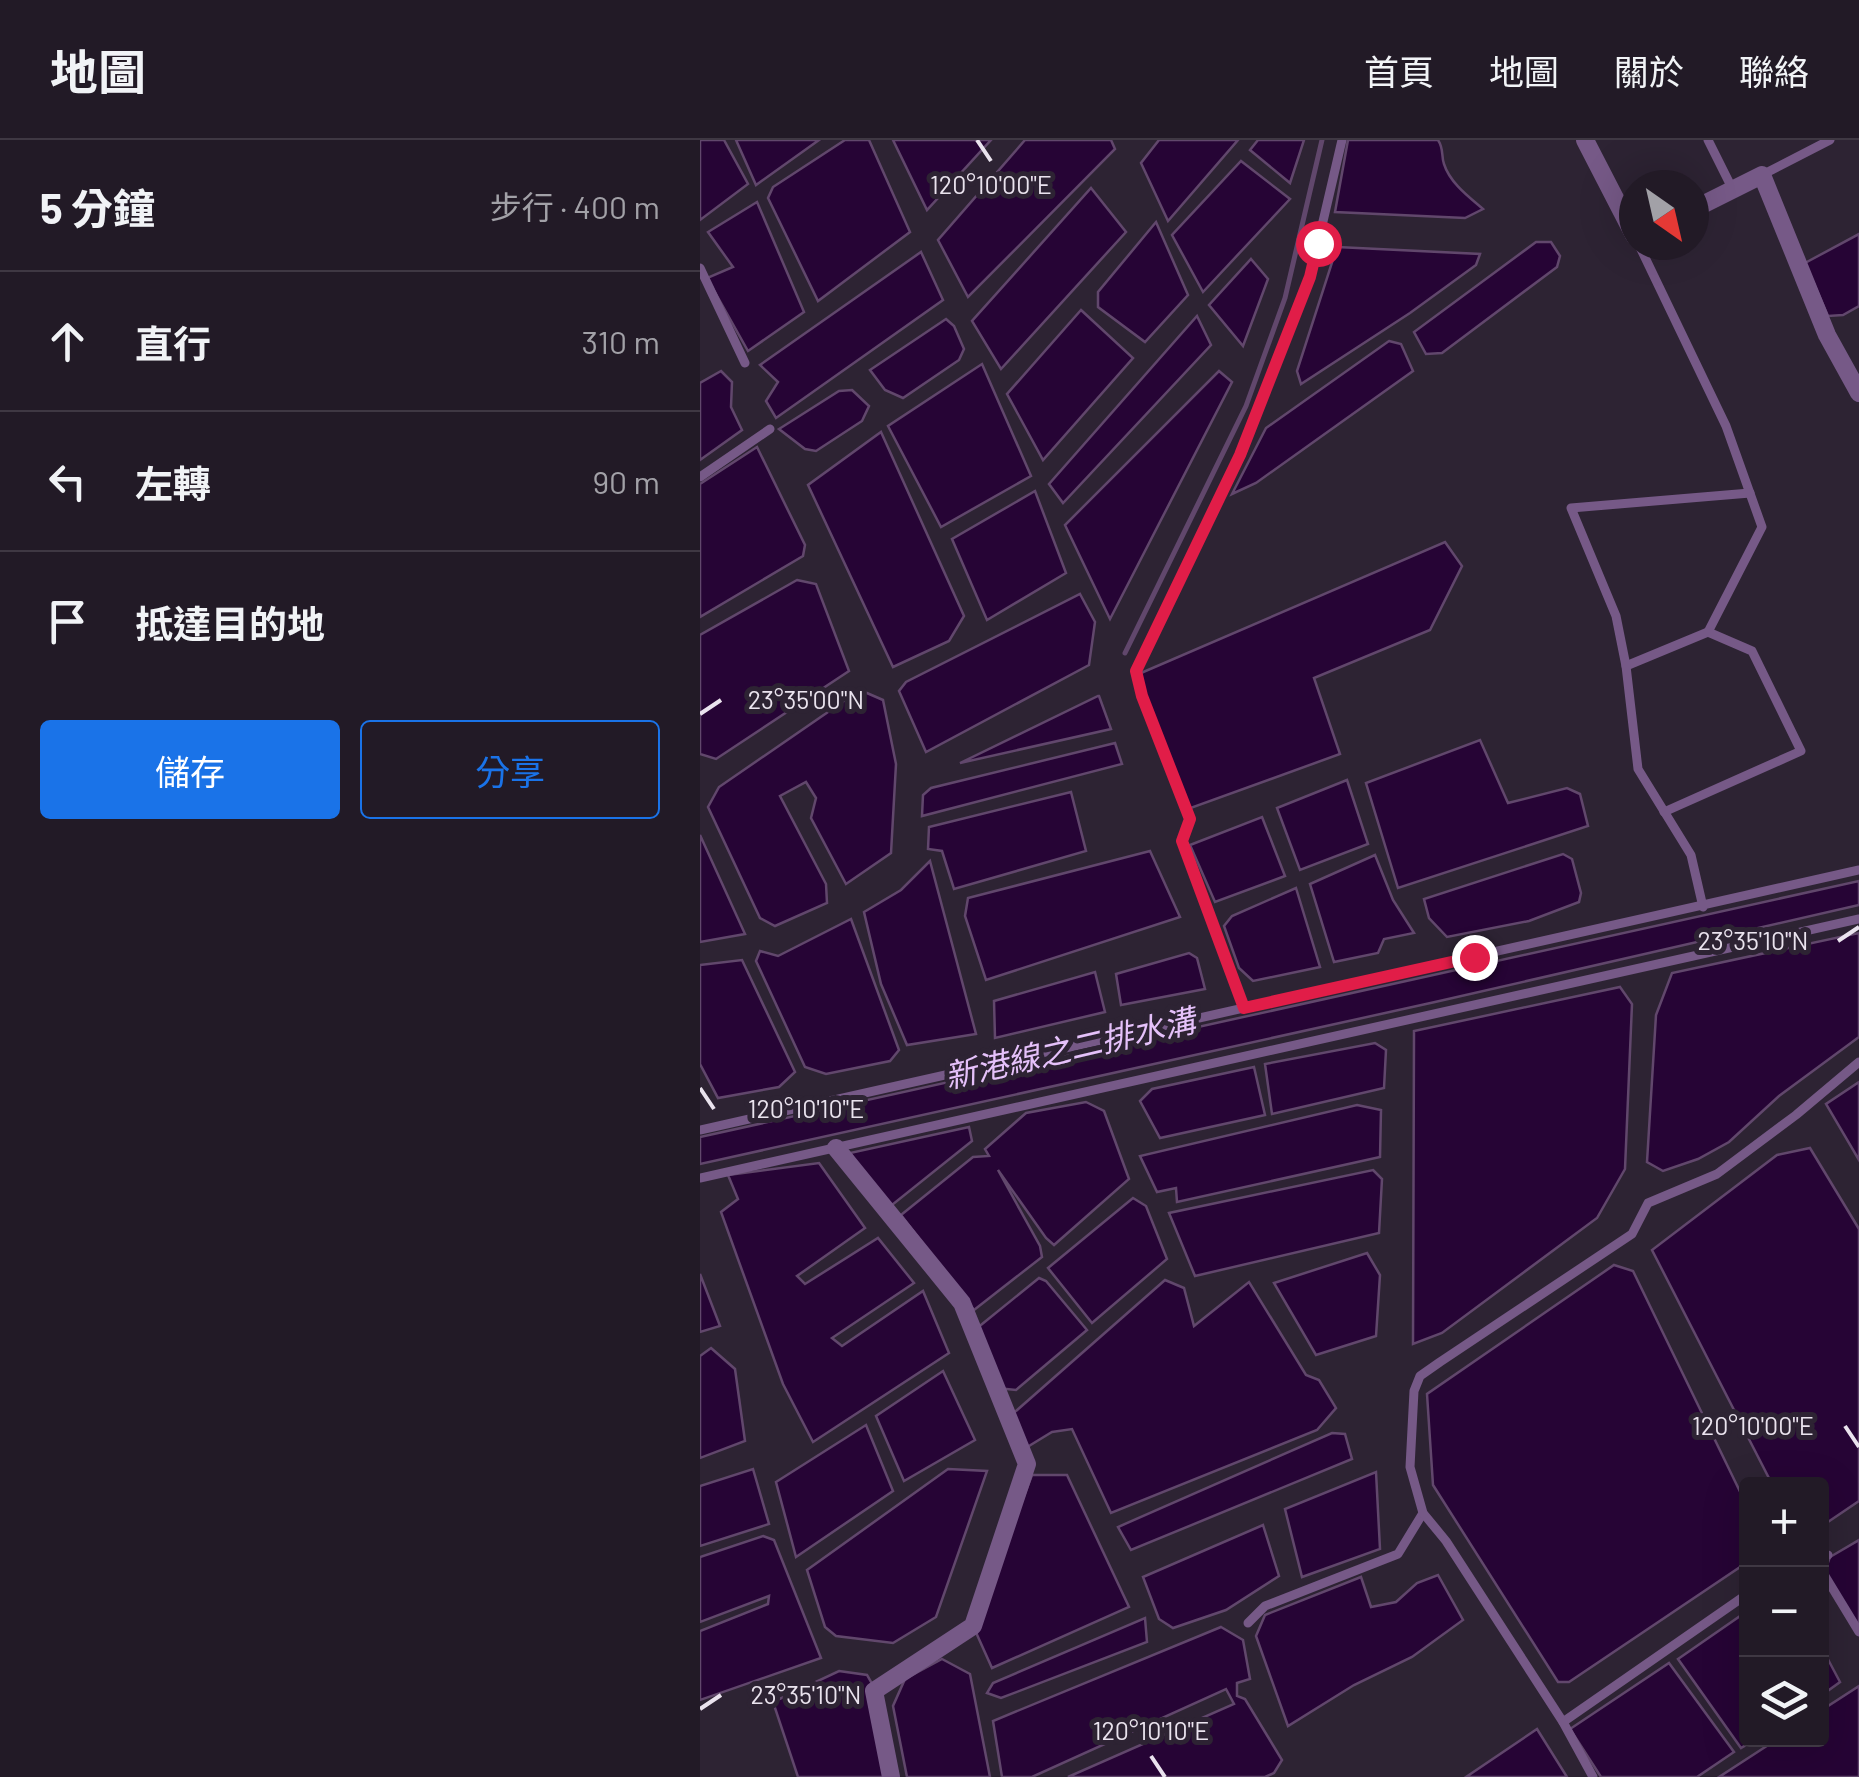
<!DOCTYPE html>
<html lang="zh-TW">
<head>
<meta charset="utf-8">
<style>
  :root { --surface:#221a26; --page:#2a232e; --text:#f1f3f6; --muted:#a2a1a7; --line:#3f3843; --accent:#1a73e8 }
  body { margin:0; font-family:Barlow,"Noto Sans TC",sans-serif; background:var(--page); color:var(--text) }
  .controls { position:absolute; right:30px; bottom:30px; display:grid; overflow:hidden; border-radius:10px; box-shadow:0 10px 40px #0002 }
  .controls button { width:90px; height:90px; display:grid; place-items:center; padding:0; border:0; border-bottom:2px solid var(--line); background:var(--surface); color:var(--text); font:50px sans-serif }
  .compass { position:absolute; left:919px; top:30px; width:90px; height:90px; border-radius:50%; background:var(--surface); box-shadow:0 10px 40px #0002; rotate:146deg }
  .stop { position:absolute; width:30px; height:30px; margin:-22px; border:8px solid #e11d48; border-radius:50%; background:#fff }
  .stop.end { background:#e11d48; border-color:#fff; box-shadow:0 2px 10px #0008 }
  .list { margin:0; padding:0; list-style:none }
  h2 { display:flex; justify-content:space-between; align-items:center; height:130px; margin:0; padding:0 40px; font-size:42px }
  h2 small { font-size:32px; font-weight:400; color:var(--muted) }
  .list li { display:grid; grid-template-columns:65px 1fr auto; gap:30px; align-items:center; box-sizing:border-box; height:140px; padding:0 40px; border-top:2px solid var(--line) }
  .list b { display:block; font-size:38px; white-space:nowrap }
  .list em { font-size:32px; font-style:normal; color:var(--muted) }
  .actions { display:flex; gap:20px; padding:30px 40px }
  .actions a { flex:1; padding:22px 0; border:2px solid var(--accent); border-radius:10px; text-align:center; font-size:35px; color:var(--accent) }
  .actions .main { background:var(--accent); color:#fff }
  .icon { flex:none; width:55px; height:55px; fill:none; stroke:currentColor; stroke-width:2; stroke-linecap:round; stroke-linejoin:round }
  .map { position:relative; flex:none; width:1159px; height:1637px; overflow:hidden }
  header { display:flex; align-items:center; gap:60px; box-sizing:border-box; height:140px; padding:0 50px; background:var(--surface); border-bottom:2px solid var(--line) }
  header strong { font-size:48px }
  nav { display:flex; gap:55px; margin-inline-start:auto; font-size:35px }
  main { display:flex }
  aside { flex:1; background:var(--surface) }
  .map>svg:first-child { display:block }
  .water { fill:#260435; stroke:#61476c; stroke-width:2.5 }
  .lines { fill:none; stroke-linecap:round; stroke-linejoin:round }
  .stream { stroke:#61476c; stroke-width:5 }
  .service { stroke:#765987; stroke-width:9 }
  .minor { stroke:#765987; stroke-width:18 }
  .route { stroke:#e11d48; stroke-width:12 }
  .ticks { fill:none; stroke:#eae3ee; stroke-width:4 }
  .labels { text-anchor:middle; stroke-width:10; stroke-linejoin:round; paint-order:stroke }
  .water-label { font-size:32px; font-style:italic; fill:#e5c1fa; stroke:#2d2333 }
  .ticks-label { font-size:25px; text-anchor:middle; fill:#eae3ee; stroke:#2d2333; stroke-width:10; stroke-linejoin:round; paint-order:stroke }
</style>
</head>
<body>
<header>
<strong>地圖</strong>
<nav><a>首頁</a><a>地圖</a><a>關於</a><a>聯絡</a></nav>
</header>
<main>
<aside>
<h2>5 分鐘<small>步行 · 400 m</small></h2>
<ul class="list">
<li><svg class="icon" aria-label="ahead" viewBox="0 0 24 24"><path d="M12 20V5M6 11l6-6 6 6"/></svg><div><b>直行</b></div><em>310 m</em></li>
<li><svg class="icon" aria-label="left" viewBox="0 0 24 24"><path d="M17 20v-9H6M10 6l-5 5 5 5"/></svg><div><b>左轉</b></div><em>90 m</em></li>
<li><svg class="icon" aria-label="arrive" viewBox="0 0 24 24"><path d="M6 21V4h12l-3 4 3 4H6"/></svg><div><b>抵達目的地</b></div></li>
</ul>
<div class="actions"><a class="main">儲存</a><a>分享</a></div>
</aside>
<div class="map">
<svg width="1159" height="1637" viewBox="0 0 1159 1637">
  <rect width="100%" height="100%" fill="#2d2333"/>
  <!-- water -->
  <g class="water">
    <polygon points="0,0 24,0 48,44 0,80"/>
    <polygon points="36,0 119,0 56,45"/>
    <polygon points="145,0 169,0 210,92 118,161 68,58 73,47"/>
    <polygon points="193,0 291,0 227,70"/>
    <polygon points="325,0 411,0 415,9 268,157 238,100"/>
    <polygon points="459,0 538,0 468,81 441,23"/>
    <polygon points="558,0 604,0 590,43 550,10"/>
    <path d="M648,0H738C744,9 741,15 744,24C750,43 769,57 783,69L765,78L635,72Z"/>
    <polygon points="541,21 590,59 503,152 472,95"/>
    <polygon points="391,48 426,92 301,229 272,181"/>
    <polygon points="57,62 104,172 48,211 7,138 33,127 8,92"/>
    <polygon points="456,82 488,155 445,202 398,167 398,152"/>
    <polygon points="1159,94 1159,166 1143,175 1128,176 1105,123"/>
    <polygon points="836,102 851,102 860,116 857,127 742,213 726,214 714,192"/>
    <polygon points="637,107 780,114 776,125 710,173 601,244 597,231"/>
    <polygon points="221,112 243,160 76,278 66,261 78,242 60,225"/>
    <polygon points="551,119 568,139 543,206 509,165"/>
    <polygon points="381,170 433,218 343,320 307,254"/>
    <polygon points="497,176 511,205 363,363 349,344"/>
    <polygon points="246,179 254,186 264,209 259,220 203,258 185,250 170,230"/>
    <polygon points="689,201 701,204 713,231 556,343 532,354 566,288"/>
    <polygon points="282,224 331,336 241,387 188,286"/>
    <polygon points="21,231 32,242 31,267 42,290 0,320 0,243"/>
    <polygon points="519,231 532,242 410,479 365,385"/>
    <polygon points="152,250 169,266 162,281 116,311 105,309 79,289 139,251"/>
    <polygon points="181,292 264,476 249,501 193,527 108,345"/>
    <polygon points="57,307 105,405 103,416 0,477 0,344"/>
    <polygon points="335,351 366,433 287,480 252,399"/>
    <polygon points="745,402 762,426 730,490 614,538 640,614 488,669 434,536"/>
    <polygon points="97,440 116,444 149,531 16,619 0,614 0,495"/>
    <polygon points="380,454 395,482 389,525 226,612 199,551 206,542"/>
    <polygon points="160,550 183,560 196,624 191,713 146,744 111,678 116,658 106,642 80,656 126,744 127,763 75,786 60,778 8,667 19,647"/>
    <polygon points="399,556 411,589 260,623 398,556"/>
    <polygon points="780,600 808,663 867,648 880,654 888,686 698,748 666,643"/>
    <polygon points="415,603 422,624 222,676 223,655 231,648"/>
    <polygon points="647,640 668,704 600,730 577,668"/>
    <polygon points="371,652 386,711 254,749 242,711 228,709 229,687"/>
    <polygon points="562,677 585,736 515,762 490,705"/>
    <polygon points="0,695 45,794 0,802"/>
    <polygon points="450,711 480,777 286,840 265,776 268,758"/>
    <polygon points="863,714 872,719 881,753 879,762 829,781 747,797 729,778 724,759"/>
    <polygon points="675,715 693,760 714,793 684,799 678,813 634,822 610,744"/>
    <polygon points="230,721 276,894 207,905 181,844 164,772 201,750"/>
    <polygon points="1159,741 1159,765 735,862 0,1024 0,997"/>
    <polygon points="596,748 620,827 553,841 539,828 524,786 532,776"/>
    <polygon points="151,779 199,910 190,921 126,934 105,927 56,821 60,811 78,816"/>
    <polygon points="1159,793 1159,897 1079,956 1029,1002 998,1019 963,1031 947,1022 956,875 972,833"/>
    <polygon points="489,813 497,818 505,849 421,865 416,834"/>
    <polygon points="42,820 95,932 79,947 18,958 0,924 0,825"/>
    <polygon points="395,832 405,872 295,898 294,861"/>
    <polygon points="920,847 932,864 925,1029 897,1078 742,1193 713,1204 714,891"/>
    <polygon points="675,903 686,910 684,948 572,974 565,924"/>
    <polygon points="554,927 565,975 460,998 440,961 452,949"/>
    <polygon points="1159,942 1159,1020 1126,964"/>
    <polygon points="386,962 404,971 429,1039 354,1105 346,1098 298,1030 340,1106 342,1117 274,1170 201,1075 273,1017 289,1016 285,1009 326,973"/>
    <polygon points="657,965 681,970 680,1017 477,1062 476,1048 457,1052 440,1016"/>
    <polygon points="269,987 272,1001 187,1069 150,1013"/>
    <polygon points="1110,1008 1159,1089 1159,1361 1122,1386 1122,1344 1072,1344 952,1110 1077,1015"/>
    <polygon points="119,1023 165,1088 97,1136 105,1144 178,1098 214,1143 132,1198 142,1206 223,1151 249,1213 113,1302 83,1244 21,1072 38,1059 28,1035"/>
    <polygon points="673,1030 682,1039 679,1093 495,1136 469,1073"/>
    <polygon points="433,1058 446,1066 467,1119 392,1183 348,1128"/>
    <polygon points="667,1113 680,1135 676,1196 616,1215 574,1143"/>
    <polygon points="914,1125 933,1131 1046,1364 1046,1423 869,1542 858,1542 733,1345 727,1254"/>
    <polygon points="0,1134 20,1186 0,1192"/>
    <polygon points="339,1138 346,1141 387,1190 316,1250 297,1248 276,1189"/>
    <polygon points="465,1140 484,1148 494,1186 549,1142 606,1235 619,1240 636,1268 617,1290 411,1373 372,1289 352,1292 324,1309 308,1278"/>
    <polygon points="11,1208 35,1229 45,1301 0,1318 0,1216"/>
    <polygon points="243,1231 275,1300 204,1341 176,1276"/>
    <polygon points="166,1285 193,1351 96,1417 76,1342"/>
    <polygon points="632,1293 645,1294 652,1319 431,1410 418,1387"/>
    <polygon points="53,1329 69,1384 0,1406 0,1346"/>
    <polygon points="248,1329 287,1331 236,1477 193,1503 136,1496 125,1487 107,1430"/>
    <polygon points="676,1332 680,1409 602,1437 585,1369"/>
    <polygon points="332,1335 367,1335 429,1467 292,1528 274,1488"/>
    <polygon points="563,1385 579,1436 526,1470 473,1488 459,1479 443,1437"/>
    <polygon points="63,1396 74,1400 121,1518 0,1560 0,1491 68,1464 69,1456 0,1482 0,1417"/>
    <polygon points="1159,1400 1159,1488 1124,1433 1130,1417"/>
    <polygon points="738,1435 763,1480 712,1517 654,1545 588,1586 556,1496 565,1475 661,1437 671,1467 696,1462 717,1443"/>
    <polygon points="1046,1472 1046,1600 1054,1600 1041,1608 978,1519"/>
    <polygon points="445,1478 447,1502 301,1558 287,1553 293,1543"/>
    <polygon points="521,1487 543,1500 550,1539 537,1543 537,1556 545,1559 582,1620 574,1633 565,1637 368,1637 534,1564 526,1549 332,1637 302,1637 293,1581"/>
    <polygon points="1122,1508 1140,1542 1122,1555"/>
    <polygon points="242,1519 270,1534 290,1637 207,1637 193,1566 205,1539"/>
    <polygon points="969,1523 1034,1612 997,1637 901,1637 870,1589"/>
    <polygon points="139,1531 167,1535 175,1549 190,1637 98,1637 73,1562"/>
    <polygon points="1159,1546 1159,1637 1019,1637 1076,1600 1122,1600 1122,1570"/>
    <polygon points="837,1589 867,1637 766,1637"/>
  </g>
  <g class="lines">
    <!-- stream -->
    <polyline class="stream" points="425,513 546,266 585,158 622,0"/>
    <!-- service -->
    <g class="service">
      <polyline points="1008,0 1033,50"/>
      <polyline points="1062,35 1130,0"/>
      <polyline points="939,105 1026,286 1062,387 1008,492"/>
      <polyline points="0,128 45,223"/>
      <polyline points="0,337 70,289"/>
      <polyline points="926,526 1008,492 1052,511 1101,611 964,672"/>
      <polyline points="1003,767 991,715 938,629 926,526 916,476 871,368 1050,353"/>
      <polyline points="544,868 482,701 490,679 442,556 436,531 541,315 610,137 642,0"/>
      <polyline points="0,990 1159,730"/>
      <polyline points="0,1038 1159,779"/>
      <polyline points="1122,1417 1128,1415"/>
      <polyline points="1122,1431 1159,1492"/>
      <polyline points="548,1483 565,1466 698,1414 723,1373"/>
      <polyline points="863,1582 1046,1455"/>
      <polyline points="893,1637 863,1582 746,1401 723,1373 710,1327 714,1251 720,1236 740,1222 932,1094 948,1063 1017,1034 1096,975 1159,922"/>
    </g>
    <!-- minor -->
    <g class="minor">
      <polyline points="885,0 934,95"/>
      <polyline points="994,69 1062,35 1127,195 1159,253"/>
      <polyline points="136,1008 262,1163 327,1324 273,1486 174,1551 191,1637"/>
    </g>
  </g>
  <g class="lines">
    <!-- route -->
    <polyline class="route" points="618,103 610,137 540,315 436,531 442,556 490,679 482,701 544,868 774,817"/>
  </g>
  <!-- ticks -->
  <path class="ticks" d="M277,0L291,21M0,574L21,560M1138,801L1159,787M0,948L14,969M1145,1286L1159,1307M0,1569L21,1555M451,1616L465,1637"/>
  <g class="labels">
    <!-- water labels -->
    <g class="water-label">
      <text transform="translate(370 909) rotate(-13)" y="11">新港線之二排水溝</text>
    </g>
  </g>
  <g class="ticks-label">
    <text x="291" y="54">120°10'00"E</text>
    <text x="106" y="569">23°35'00"N</text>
    <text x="1053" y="810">23°35'10"N</text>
    <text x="106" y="978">120°10'10"E</text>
    <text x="1053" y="1295">120°10'00"E</text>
    <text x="106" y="1564">23°35'10"N</text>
    <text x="451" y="1600">120°10'10"E</text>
  </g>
</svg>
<div class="controls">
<button>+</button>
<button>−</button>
<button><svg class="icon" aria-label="layers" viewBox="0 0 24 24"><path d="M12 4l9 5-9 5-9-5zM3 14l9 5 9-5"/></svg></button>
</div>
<svg class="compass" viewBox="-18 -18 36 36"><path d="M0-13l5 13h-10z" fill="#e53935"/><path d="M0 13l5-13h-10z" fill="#a2a1a7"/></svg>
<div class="stop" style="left:618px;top:103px"></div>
<div class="stop end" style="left:774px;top:817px"></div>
</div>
</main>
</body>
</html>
